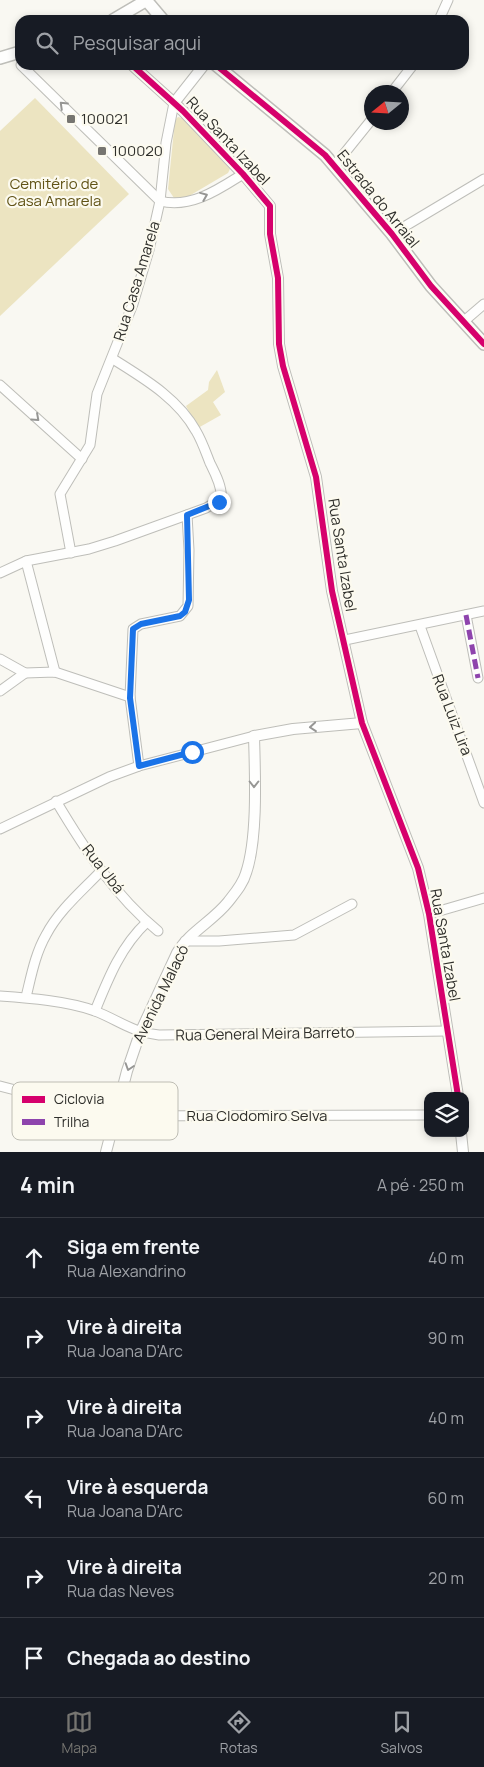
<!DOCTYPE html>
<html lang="pt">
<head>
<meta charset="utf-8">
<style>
  :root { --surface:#171b24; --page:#242831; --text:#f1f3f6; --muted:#9ea1a6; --line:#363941; --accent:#767571 }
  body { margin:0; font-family:Manrope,sans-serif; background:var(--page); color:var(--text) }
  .controls { position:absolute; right:15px; bottom:15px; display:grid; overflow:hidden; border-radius:10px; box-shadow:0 2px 8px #0003 }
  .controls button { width:45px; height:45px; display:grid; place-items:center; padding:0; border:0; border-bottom:1px solid var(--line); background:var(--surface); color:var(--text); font:25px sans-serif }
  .compass { position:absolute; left:364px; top:85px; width:45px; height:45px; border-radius:50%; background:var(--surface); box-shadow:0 2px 8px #0003; rotate:252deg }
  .stop { position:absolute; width:15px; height:15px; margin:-11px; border:4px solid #1a73e8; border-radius:50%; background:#fff }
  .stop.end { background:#1a73e8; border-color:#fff; box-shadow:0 1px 5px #0008 }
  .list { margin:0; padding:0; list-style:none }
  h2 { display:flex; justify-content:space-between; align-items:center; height:65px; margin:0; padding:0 20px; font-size:21px }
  h2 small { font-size:16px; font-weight:400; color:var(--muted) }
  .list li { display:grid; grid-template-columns:32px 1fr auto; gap:15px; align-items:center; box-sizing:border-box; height:80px; padding:0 20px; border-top:1px solid var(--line) }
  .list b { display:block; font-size:19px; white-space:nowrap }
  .list p { margin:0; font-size:16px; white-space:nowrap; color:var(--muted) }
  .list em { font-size:16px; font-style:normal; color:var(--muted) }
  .icon { flex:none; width:28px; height:28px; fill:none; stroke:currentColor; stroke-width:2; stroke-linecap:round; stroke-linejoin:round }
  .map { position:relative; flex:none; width:484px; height:1152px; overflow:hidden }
  .search { position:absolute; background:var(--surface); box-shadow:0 2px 8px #0003; left:15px; right:15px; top:15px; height:55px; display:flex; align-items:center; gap:12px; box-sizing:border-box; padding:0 18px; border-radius:15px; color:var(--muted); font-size:19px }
  .sheet { height:545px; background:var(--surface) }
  nav { display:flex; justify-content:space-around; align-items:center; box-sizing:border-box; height:70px; border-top:1px solid var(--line); background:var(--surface); font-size:14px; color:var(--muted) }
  nav a { display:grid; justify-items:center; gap:2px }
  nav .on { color:var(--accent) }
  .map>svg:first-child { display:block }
  .green { fill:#ece4c1 }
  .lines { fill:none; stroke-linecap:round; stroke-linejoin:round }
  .minor-casing { stroke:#bebeb9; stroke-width:11 }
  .tertiary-casing { stroke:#bebeb9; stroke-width:12 }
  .secondary-casing { stroke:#bebeb9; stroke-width:14 }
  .minor { stroke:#fefefd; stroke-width:9 }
  .tertiary { stroke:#fefefd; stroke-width:10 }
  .secondary { stroke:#fefefd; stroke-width:11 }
  .quiet { stroke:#8e44ad; stroke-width:5; stroke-dasharray:10 5; stroke-linecap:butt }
  .cycleway-casing { stroke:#fcfaef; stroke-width:9 }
  .cycleway { stroke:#d6006c; stroke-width:6 }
  .oneway { stroke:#969694 }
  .route { stroke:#1a73e8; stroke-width:6 }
  .poi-dot { fill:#767571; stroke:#fcfaef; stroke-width:2 }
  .labels { text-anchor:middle; stroke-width:4.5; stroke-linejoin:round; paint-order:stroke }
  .poi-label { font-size:15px; fill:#2f2f2b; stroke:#fcfaef; text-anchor:start }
  .street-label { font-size:15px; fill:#2f2f2b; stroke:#fcfaef }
  .park-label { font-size:15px; fill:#615316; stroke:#fcfaef }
  .key { fill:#fcfaef; stroke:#bebdb4; stroke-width:1 }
  .key-label { font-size:14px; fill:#2f2f2b }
</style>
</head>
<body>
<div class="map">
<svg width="484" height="1152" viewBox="0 0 484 1152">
  <rect width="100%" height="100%" fill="#f9f8f2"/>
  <!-- green -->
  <g class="green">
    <polygon points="35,98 129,194 0,316 0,131"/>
    <polygon points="178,117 185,119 230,169 228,173 184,199 174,198 168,189 175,120"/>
    <polygon points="217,370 225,392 213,402 221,415 198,428 186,406 208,390 209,382"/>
  </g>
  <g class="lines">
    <!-- minor casing -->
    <g class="minor-casing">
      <g id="minor">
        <polyline points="439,20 448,0"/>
        <path d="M21,65L160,201C191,209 219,189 243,174"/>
        <polyline points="392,92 413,65"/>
        <polyline points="335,165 372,119"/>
        <polyline points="392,234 484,179"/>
        <polyline points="463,322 484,304"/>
        <polyline points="0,385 82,459"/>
        <polyline points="71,553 60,494 90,445 97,394 133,304 149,250 160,201 166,143 174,103"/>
        <polyline points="26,561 55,672"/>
        <path d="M0,573L26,561L89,549L115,541L206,508L221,499C223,488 215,473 210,463C206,453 202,441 196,431C178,398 143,378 113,359"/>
        <polyline points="466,615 478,678"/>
        <polyline points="420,626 484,803"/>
        <polyline points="345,640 484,611"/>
        <polyline points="0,659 25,673 55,672 130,697"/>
        <polyline points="0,691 25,673"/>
        <polyline points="139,766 130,697 133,629 141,624 180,616 188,606 189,550 187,515"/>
        <path d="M56,801C84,848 115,896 158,931"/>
        <polyline points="0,829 109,777 139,766 254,736"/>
        <polyline points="429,914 484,898"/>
        <polyline points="185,941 219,941 294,935 352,904"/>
        <path d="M0,996C29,998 68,1001 95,1011C120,1021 131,1032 159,1035L447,1031"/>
        <path d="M26,997C31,977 35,954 46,935C59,910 82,891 101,871"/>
        <path d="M95,1011C108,979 121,946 147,922"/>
        <polyline points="0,1086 116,1116 428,1115"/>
      </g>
    </g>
    <!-- tertiary casing -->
    <g class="tertiary-casing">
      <g id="tertiary">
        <polyline points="132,65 183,111 243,174 270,206 270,234 278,278 279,344 283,366 316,477 332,591 362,723 418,868 429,914 458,1096"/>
        <polyline points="174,103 204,65"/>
        <polyline points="461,1133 463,1152"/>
        <path d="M106,1152L127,1071L140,1033L177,953C189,932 213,921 228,902C235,893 243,884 246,873C258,838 255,774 254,736L293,729L362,723"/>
      </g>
    </g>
    <!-- secondary casing -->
    <g class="secondary-casing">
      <g id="secondary">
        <polyline points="146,0 163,20"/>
        <polyline points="113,20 147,0"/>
        <polyline points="0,58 20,52"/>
        <polyline points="216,65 325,155 392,234 431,286 484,344"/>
      </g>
    </g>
    <!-- minor -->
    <use href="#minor" class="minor"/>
    <!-- tertiary -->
    <use href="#tertiary" class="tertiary"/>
    <!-- secondary -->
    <use href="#secondary" class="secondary"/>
    <!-- quiet -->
    <polyline class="quiet" points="466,615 478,678"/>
    <!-- cycleway casing -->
    <g class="cycleway-casing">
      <g id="cycleway">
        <polyline points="132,65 183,111 243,174 270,206 270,234 278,278 279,344 283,366 316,477 332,591 362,723 418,868 429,914 458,1096"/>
        <polyline points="216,65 325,155 392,234 431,286 484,344"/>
      </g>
    </g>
    <!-- cycleway -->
    <use href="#cycleway" class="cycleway"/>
  </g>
  <!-- one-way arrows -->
  <defs><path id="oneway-chevron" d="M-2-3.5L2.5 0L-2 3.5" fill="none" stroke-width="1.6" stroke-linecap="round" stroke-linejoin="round" transform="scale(1.25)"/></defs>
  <g class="oneway">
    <use href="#oneway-chevron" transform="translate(63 105) rotate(-136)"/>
    <use href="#oneway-chevron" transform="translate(204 196) rotate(-22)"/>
    <use href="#oneway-chevron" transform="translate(36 418) rotate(42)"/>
    <use href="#oneway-chevron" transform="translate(313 727) rotate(175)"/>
    <use href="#oneway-chevron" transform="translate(254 784) rotate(90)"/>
    <use href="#oneway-chevron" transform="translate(129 1067) rotate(108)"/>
  </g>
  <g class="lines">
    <!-- route -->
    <polyline class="route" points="192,752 139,766 130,698 133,629 141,624 180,616 185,612 189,600 187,515 219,502"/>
  </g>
  <!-- markers -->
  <g class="poi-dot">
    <rect x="66" y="114" width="10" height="10" rx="2.5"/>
    <rect x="97" y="146" width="10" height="10" rx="2.5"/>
  </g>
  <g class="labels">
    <!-- poi labels -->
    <g class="poi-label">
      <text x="81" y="124">100021</text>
      <text x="112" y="156">100020</text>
    </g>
    <!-- street labels -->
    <g class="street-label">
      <text transform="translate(228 141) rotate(47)" y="5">Rua Santa Izabel</text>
      <text transform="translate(378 199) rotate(51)" y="5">Estrada do Arraial</text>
      <text transform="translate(137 281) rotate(-73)" y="5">Rua Casa Amarela</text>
      <text transform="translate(342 555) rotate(81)" y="5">Rua Santa Izabel</text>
      <text transform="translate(452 715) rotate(69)" y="5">Rua Luiz Lira</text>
      <text transform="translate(103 869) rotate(52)" y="5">Rua Ubá</text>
      <text transform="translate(445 945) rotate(80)" y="5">Rua Santa Izabel</text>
      <text transform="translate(161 994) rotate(-64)" y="5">Avenida Malacó</text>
      <text transform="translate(265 1034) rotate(-1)" y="5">Rua General Meira Barreto</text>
      <text x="257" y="1121">Rua Clodomiro Selva</text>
    </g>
    <!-- park labels -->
    <g class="park-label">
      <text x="54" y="189">Cemitério de<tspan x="54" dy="17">Casa Amarela</tspan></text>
    </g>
  </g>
  <!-- legend -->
  <rect x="12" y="1082" width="166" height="58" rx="8" class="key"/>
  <rect x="22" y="1096" width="23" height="7" fill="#d6006c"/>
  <rect x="22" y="1119" width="23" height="6" fill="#8e44ad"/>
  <g class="key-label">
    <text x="54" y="1104">Ciclovia</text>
    <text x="54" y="1127">Trilha</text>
  </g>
</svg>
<div class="controls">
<button><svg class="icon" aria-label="layers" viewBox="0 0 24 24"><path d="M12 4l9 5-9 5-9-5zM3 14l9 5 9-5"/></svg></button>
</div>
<svg class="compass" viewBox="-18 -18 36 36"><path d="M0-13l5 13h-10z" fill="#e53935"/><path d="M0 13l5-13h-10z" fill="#9ea1a6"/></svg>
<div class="stop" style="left:192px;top:752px"></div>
<div class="stop end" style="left:219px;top:502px"></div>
<div class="search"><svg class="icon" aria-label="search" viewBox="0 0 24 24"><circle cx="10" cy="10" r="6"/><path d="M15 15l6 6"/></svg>Pesquisar aqui</div>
</div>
<section class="sheet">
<h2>4 min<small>A pé · 250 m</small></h2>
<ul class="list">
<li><svg class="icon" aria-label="ahead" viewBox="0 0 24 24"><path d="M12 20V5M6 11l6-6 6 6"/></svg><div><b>Siga em frente</b><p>Rua Alexandrino</p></div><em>40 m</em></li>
<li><svg class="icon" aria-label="right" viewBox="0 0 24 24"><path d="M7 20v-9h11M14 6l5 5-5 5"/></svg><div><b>Vire à direita</b><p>Rua Joana D'Arc</p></div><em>90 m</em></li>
<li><svg class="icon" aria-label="right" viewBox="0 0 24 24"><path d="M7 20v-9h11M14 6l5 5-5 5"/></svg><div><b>Vire à direita</b><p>Rua Joana D'Arc</p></div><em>40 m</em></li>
<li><svg class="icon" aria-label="left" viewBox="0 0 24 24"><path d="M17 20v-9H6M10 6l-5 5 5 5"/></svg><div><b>Vire à esquerda</b><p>Rua Joana D'Arc</p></div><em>60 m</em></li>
<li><svg class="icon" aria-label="right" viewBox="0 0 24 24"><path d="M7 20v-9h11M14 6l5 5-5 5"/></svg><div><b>Vire à direita</b><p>Rua das Neves</p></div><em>20 m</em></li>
<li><svg class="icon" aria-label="arrive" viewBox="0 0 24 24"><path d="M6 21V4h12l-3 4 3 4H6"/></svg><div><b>Chegada ao destino</b></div></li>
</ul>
</section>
<nav>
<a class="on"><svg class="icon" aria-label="map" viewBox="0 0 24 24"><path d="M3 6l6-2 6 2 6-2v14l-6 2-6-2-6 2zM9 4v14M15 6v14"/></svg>Mapa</a>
<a><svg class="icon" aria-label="directions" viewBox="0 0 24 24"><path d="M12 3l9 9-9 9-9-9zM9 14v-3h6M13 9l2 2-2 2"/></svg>Rotas</a>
<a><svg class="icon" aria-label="saved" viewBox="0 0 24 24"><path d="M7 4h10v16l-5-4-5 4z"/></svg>Salvos</a>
</nav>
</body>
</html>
